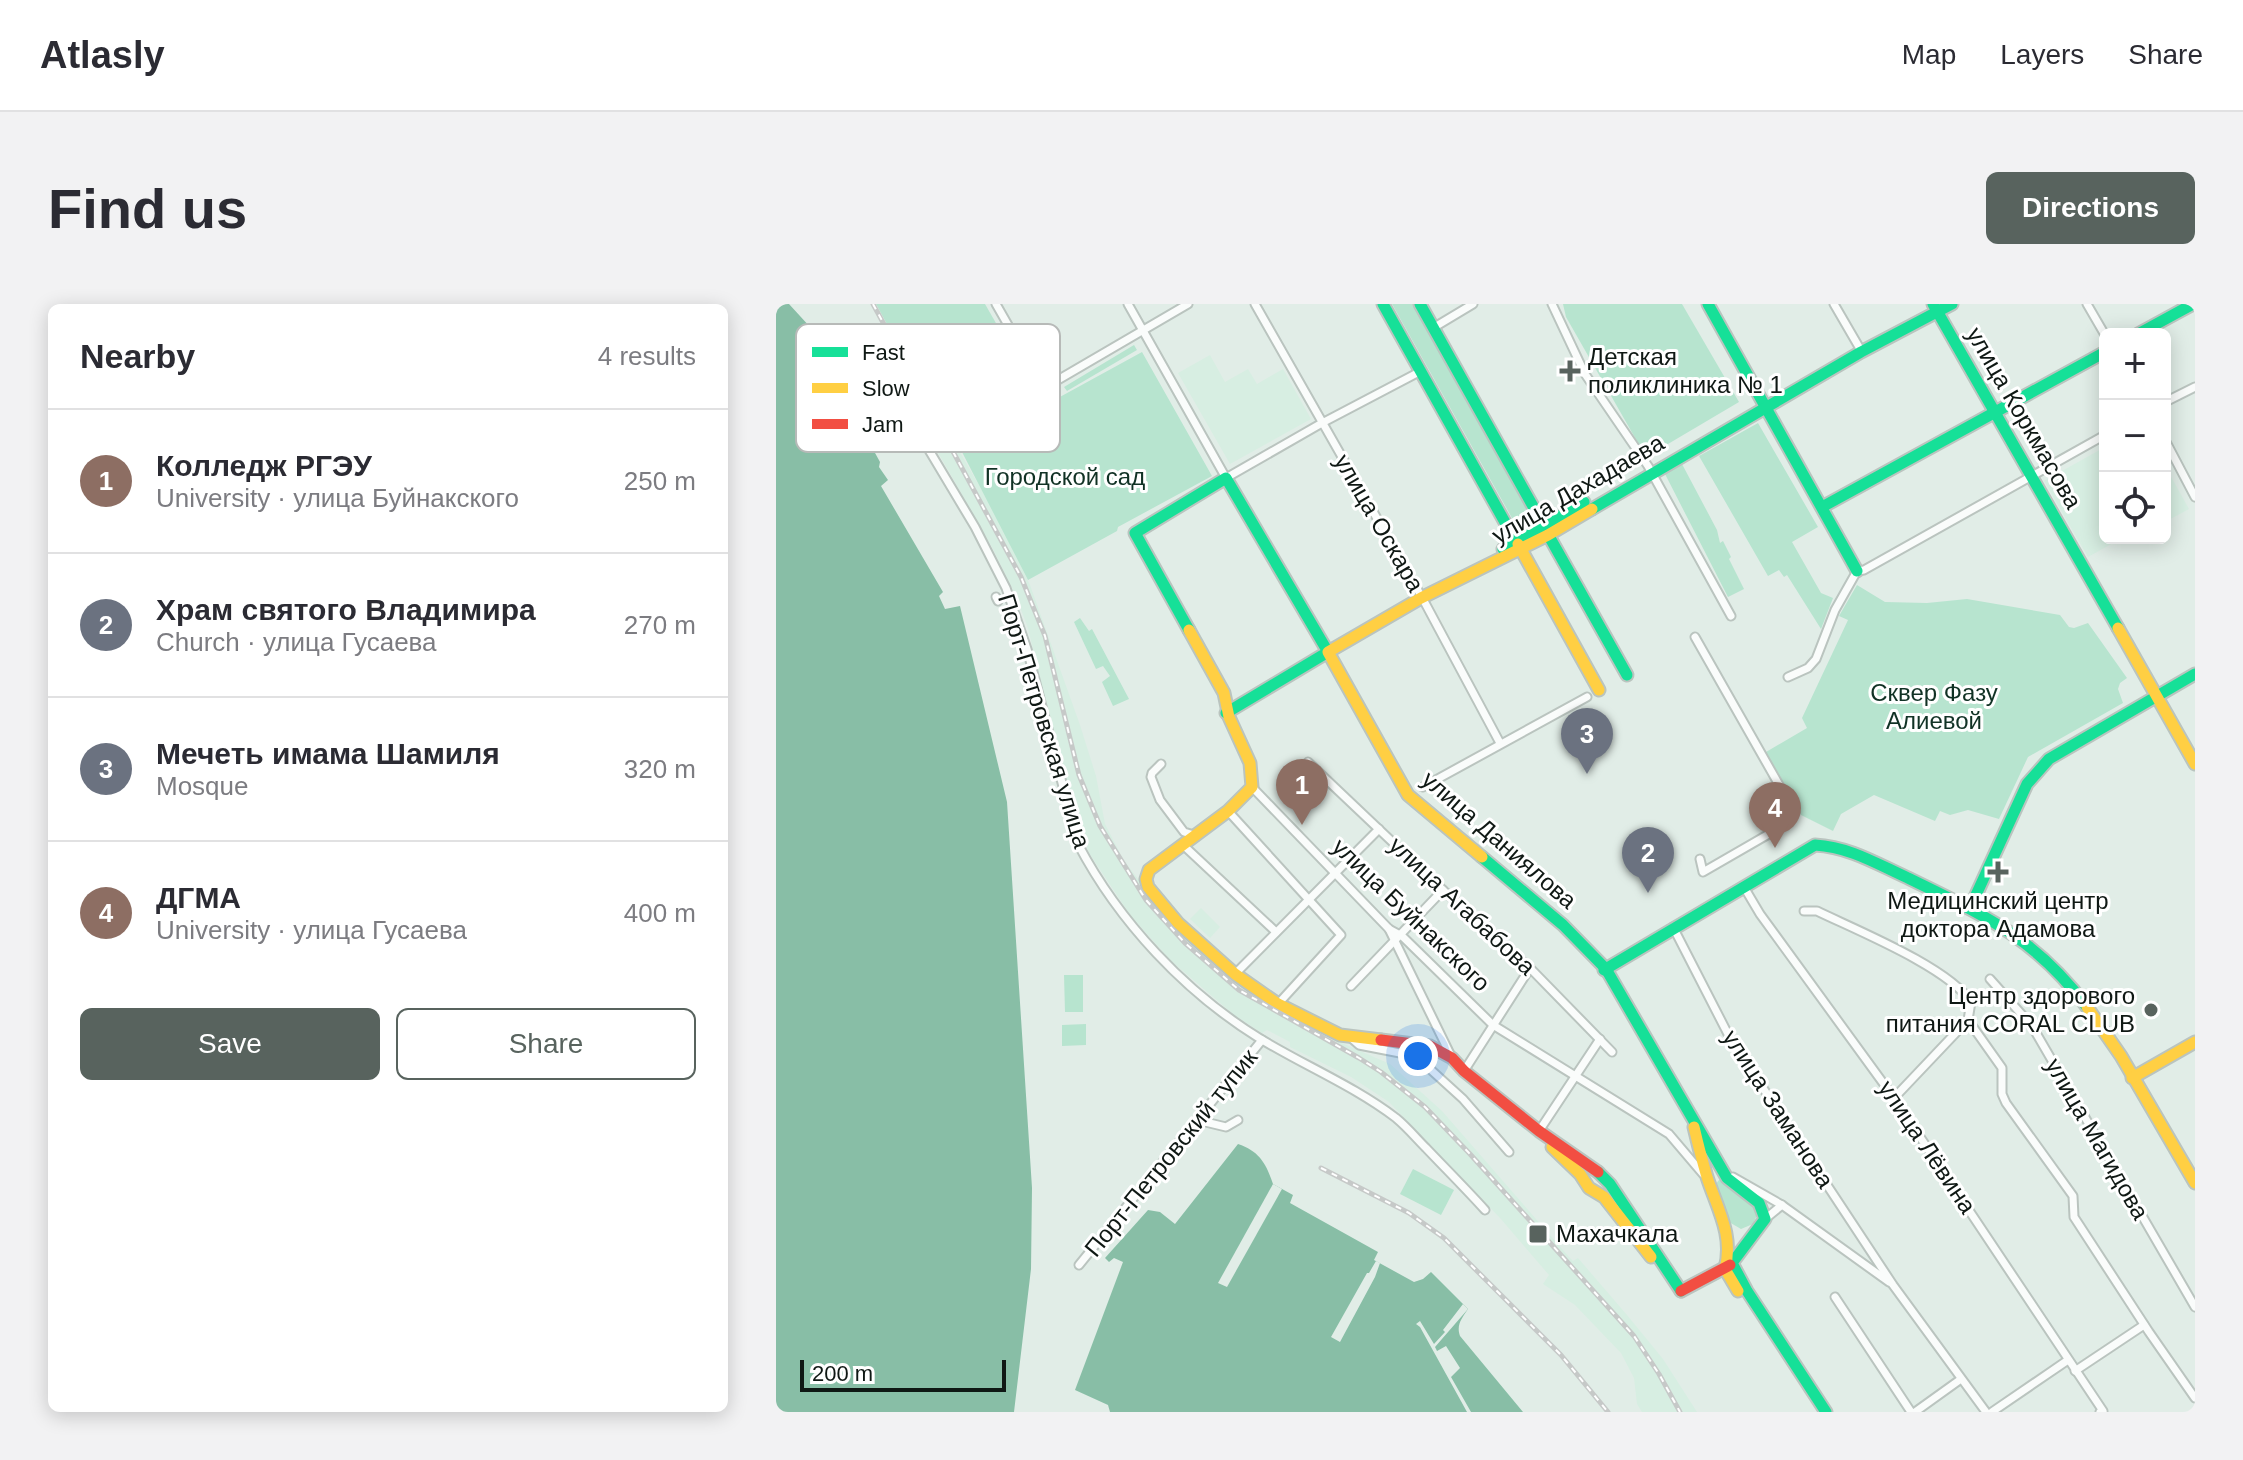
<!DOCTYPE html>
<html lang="en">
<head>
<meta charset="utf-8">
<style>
  :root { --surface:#fff; --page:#f2f2f3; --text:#2b2b33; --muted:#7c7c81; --line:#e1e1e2; --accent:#58635e }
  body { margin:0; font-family:Arial,sans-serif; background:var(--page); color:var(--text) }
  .controls { position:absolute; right:24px; top:24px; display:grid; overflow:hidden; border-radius:12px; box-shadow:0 4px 20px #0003 }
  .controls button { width:72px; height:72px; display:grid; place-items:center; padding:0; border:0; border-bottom:2px solid var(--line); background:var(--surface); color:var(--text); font:40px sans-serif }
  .scale { position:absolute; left:24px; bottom:20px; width:206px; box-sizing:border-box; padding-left:8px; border:4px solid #0f1814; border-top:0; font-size:22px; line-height:28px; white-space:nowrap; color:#0f1814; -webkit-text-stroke:6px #fff; paint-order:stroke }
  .you { position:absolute; left:642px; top:752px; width:28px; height:28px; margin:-20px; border:6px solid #fff; border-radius:50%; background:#1a73e8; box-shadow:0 0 0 12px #1a73e833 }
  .badge { display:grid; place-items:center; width:52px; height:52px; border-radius:50%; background:var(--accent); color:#fff; font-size:26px; font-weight:700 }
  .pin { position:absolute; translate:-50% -66px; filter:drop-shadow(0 2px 4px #0008) }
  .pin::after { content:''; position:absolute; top:42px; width:28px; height:24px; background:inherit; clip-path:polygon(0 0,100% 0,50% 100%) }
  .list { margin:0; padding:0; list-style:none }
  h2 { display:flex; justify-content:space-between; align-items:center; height:104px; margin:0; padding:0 32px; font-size:34px }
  h2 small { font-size:26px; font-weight:400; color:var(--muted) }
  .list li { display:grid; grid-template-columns:52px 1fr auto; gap:24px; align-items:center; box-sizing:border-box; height:144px; padding:0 32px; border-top:2px solid var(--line) }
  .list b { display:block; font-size:30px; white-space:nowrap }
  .list p { margin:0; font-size:26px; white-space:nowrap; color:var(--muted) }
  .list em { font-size:26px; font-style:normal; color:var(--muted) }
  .actions { display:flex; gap:16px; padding:24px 32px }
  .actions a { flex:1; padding:18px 0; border:2px solid var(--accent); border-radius:12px; text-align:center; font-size:28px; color:var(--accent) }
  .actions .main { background:var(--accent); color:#fff }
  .icon { flex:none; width:44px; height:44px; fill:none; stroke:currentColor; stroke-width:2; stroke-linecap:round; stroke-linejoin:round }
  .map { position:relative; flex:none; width:1419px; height:1108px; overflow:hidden; border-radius:12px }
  header { display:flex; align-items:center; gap:48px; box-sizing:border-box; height:112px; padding:0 40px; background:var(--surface); border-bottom:2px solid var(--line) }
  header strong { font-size:38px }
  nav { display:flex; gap:44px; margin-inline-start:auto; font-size:28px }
  .intro { display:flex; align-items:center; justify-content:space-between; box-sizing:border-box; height:192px; padding:0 48px }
  h1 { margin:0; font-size:56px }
  .button { padding:20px 36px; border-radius:12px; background:var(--accent); color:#fff; font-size:28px; font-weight:700 }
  main { display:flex; gap:48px; padding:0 48px }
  aside { flex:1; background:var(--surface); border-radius:12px; box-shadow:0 4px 20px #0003 }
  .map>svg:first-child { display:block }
  .built { fill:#d7eee2 }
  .green { fill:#b7e4cf }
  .water { fill:#88bea6 }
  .pier { fill:#e1ede7 }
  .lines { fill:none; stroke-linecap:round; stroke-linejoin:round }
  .street-casing { stroke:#bac4bf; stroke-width:11 }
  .fast-casing { stroke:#bac4bf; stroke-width:15 }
  .slow-casing { stroke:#bac4bf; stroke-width:15 }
  .jam-casing { stroke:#bac4bf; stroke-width:15 }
  .street { stroke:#fafcfb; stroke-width:7 }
  .fast { stroke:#16e098; stroke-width:11 }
  .slow { stroke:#ffcf43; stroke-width:11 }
  .jam { stroke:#f24e42; stroke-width:11 }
  .rail-casing { stroke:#c6c9c8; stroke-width:5 }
  .rail { stroke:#fff; stroke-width:2; stroke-dasharray:6; stroke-linecap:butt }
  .poi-dot { fill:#58635e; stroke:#fff; stroke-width:3 }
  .labels { text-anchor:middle; stroke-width:6; stroke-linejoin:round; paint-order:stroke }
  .poi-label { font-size:24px; fill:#0f1814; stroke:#fff; text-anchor:start }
  .street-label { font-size:24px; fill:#0f1814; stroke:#fff }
  .park-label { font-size:24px; fill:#113225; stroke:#fff }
  .key { fill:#fff; stroke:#b7bab8; stroke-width:2 }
  .key-label { font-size:22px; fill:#0f1814 }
</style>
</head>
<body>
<header>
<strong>Atlasly</strong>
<nav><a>Map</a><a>Layers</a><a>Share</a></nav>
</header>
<div class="intro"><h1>Find us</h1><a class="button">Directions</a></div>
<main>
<aside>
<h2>Nearby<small>4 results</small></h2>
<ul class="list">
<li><span class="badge" style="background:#8d6e63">1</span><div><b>Колледж РГЭУ</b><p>University · улица Буйнакского</p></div><em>250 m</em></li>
<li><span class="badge" style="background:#6b7280">2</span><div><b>Храм святого Владимира</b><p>Church · улица Гусаева</p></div><em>270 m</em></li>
<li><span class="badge" style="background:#6b7280">3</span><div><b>Мечеть имама Шамиля</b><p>Mosque</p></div><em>320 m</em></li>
<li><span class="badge" style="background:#8d6e63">4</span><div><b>ДГМА</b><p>University · улица Гусаева</p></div><em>400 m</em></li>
</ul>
<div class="actions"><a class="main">Save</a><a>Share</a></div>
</aside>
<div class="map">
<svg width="1419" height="1108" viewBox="0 0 1419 1108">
  <rect width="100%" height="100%" fill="#e1ede7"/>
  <!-- built -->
  <g class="built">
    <polygon points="434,51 449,78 472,65 481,80 507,65 535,115 454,160 402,69"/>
    <polygon points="173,129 220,211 254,281 304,421 320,472 329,520 347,555 365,579 423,644 541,724 543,729 614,760 666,807 793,953 797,957 802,954 851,1011 887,1055 921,1108 866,1108 861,1100 858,1074 845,1049 799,1001 767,980 773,971 724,914 613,798 575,773 514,743 514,738 491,726 486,729 458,711 394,656 354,611 313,549 290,487 252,324 239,290 217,245 156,138"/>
    <polygon points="1329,143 1329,234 1346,234 1312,253 1268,177"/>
    <polygon points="1389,162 1413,205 1389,218"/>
    <polygon points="425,604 444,623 434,634 414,615"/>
  </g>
  <!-- green -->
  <g class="green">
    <polygon points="100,0 209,0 255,80 170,129"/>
    <polygon points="616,0 638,0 758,214 741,223"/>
    <polygon points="787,0 906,0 963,98 870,153 790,13"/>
    <polygon points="358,41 361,46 291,87 288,83"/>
    <polygon points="366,48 436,172 342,223 341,227 252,276 186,148 225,126 222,120 247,105 250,110 238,118"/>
    <polygon points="982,119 1042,223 1016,238 1045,289 1057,294 1045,325 1011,271 1008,273 1003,266 992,272 923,152"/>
    <polygon points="906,160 941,226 944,239 947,237 955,253 953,255 968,285 952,293 889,170"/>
    <polygon points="1081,281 1109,298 1151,299 1191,295 1284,311 1293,323 1298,324 1312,319 1351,374 1344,379 1342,385 1347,399 1252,453 1223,515 1192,506 1174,511 1164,507 1159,517 1098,491 1065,510 1057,527 1025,511 990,448 1031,424 1026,414 1072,316 1063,312"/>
    <polygon points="304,314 313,327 316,325 353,395 337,402 326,378 334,372 327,362 320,365 298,318"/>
    <polygon points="288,671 307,671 307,708 289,708"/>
    <polygon points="310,720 310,741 286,742 286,721"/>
    <polygon points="637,865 678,886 665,911 624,890"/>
    <polygon points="943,876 948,876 978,903 981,911 977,920 965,925 953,918 939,881"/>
  </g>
  <!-- water -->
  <g class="water">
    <polygon points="0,0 13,0 35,24 37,38 87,106 87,127 104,158 103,163 112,176 105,182 167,288 163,292 169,305 184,302 231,498 256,884 255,965 238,1108 0,1108"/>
    <path d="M462,840C483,847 490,859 497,880L517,891L514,899L602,948L598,956L638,978L647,975L655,968L692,1005C686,1014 680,1021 684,1032L747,1108H334L332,1101L299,1086L347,958L338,954L333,958L329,954L372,906L384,908L399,920Z"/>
  </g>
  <!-- pier -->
  <g class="pier">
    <polygon points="497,880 506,885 451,983 442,979"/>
    <polygon points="600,957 604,959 599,973 564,1038 555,1033 591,969 593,969"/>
    <polygon points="687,1000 692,1005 659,1043 661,1047 670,1042 684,1064 675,1073 695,1108 691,1108 644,1023 640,1020 644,1017 658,1040 669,1028 667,1026"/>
  </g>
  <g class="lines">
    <!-- street casing -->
    <g class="street-casing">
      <g id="street">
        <polyline points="220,0 268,84"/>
        <polyline points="352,0 450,174 546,119 645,67"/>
        <polyline points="479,0 648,297 724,439"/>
        <polyline points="776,0 809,70 872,162 955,312"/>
        <polyline points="1058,0 1083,43"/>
        <polyline points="1311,0 1329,31"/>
        <polyline points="657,24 697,0"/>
        <path d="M90,83L103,102L121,99L126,101L199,223L230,284L251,345L302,540C343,618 409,688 483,734C529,762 578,782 620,814C631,823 640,834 650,844C670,865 690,885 709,906"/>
        <polyline points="1389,98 1419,83"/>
        <polyline points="184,133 412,0"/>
        <polyline points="1389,136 1419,193"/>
        <polyline points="220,293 222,297"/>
        <polyline points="919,333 1019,509 1005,523 927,568 924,555"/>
        <polyline points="1012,373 1032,364 1040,355 1059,306 1081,267 1088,266 1329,131"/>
        <polyline points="532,458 667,586 754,664 836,748"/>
        <polyline points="385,460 376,469 375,473 384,496 408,528 418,531"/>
        <polyline points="476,483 613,625 626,632 717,721 893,830 927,870"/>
        <polyline points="647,483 811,393"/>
        <polyline points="452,507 565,631 502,700"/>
        <polyline points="406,540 500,628"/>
        <polyline points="968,583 984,610 1118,794 1327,1107 1324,1108"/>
        <path d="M1028,607H1041C1080,626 1172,663 1195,698L1192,716L1226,764V790L1230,799L1297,892L1298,913L1373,1028L1419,1094"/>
        <polyline points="897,623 954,734 1117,981 1210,1108"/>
        <polyline points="613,625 675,752"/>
        <polyline points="459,670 603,525"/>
        <polyline points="1214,675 1256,722 1419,1003"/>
        <polyline points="575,682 667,586"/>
        <polyline points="574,733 583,741 624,749 654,765 687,795 733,848"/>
        <polyline points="688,767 754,664"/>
        <polyline points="1118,794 1192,716"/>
        <polyline points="421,816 450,823 462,816"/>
        <polyline points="763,827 824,735"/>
        <polyline points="957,873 1006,901 1113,978"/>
        <polyline points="989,915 1006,901"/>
        <polyline points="303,961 486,736"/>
        <polyline points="1059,993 1135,1108"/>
        <polyline points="1299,1067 1368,1021"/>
        <polyline points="1139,1108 1185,1075"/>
        <polyline points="1216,1108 1292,1056"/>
      </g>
    </g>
    <!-- fast casing -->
    <g class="fast-casing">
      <g id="fast">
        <polyline points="607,0 740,238"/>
        <polyline points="644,0 768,222"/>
        <polyline points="932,0 1081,267"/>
        <polyline points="1157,0 1342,324"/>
        <polyline points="1362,30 1417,0"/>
        <polyline points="1046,203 1329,48"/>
        <polyline points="816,205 1085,48 1176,0"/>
        <polyline points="769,225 851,371"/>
        <polyline points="727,245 808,198"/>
        <polyline points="413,326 359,229 450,174 552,348 450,409"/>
        <polyline points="706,553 787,621 830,665 951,874 983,899 989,915 956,959 971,987 1050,1108"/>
        <polyline points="1194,604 1251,480 1273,455 1419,370"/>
        <path d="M828,666L1039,541C1074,543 1101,560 1132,574C1207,611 1259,633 1311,703"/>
        <polyline points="822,868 834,880 905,987"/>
      </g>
    </g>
    <!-- slow casing -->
    <g class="slow-casing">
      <g id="slow">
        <polyline points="742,240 823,386"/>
        <polyline points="1342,324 1419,460"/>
        <polyline points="413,326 448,389 453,413 474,459 476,483 452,507 373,566 370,575 372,583 402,619 459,670 502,700 564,731 605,736"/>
        <polyline points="706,553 632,491 552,348 645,294 772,231 816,205"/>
        <polyline points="1311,703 1345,752 1419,879"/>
        <polyline points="1356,774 1419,738"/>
        <path d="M918,823C922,840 926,856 931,873C941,904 958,931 949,965L962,987"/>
        <polyline points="776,843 804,870 813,884 828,893 875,953"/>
      </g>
    </g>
    <!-- jam casing -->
    <g class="jam-casing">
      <g id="jam">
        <polyline points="605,736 654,742 676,754 688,767 763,827 822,868"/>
        <polyline points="905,987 954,961"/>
      </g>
    </g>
    <!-- street -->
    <use href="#street" class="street"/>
    <!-- fast -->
    <use href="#fast" class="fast"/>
    <!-- slow -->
    <use href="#slow" class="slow"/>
    <!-- jam -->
    <use href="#jam" class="jam"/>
    <!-- rail casing -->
    <g class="rail-casing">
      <g id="rail">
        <polyline points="97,0 245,273 269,332 303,471 324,522 370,596 409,639 463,686 583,754 605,768 649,803 694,850 858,1032 883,1070 904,1108"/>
        <polyline points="545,864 633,909 668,934 785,1051 832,1108"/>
      </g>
    </g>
    <!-- rail -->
    <use href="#rail" class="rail"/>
  </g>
  <!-- markers -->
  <g class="poi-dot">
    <path d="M790 55h8v8h8v8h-8v8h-8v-8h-8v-8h8z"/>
    <path d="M1218 556h8v8h8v8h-8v8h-8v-8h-8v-8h8z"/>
    <circle cx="1375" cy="706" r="8"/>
    <rect x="752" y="920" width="20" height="20" rx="4"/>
  </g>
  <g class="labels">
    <!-- poi labels -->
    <g class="poi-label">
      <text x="812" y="61">Детская<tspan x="812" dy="28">поликлиника № 1</tspan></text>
      <text x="1222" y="605" text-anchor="middle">Медицинский центр<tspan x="1222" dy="28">доктора Адамова</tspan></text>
      <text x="1359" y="700" text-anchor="end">Центр здорового<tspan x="1359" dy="28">питания CORAL CLUB</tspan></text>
      <text x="780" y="938">Махачкала</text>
    </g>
    <!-- street labels -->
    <g class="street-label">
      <text transform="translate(1248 114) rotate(60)" y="8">улица Коркмасова</text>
      <text transform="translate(802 185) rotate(-30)" y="8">улица Дахадаева</text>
      <text transform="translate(603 219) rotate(60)" y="8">улица Оскара</text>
      <text transform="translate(268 417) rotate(73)" y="8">Порт-Петровская улица</text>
      <text transform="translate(723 536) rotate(41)" y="8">улица Даниялова</text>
      <text transform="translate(686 602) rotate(43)" y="8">улица Агабабова</text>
      <text transform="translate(635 611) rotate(44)" y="8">улица Буйнакского</text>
      <text transform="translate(1002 805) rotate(57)" y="8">улица Заманова</text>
      <text transform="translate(1321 835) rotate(60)" y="8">улица Магидова</text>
      <text transform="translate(1151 843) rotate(56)" y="8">улица Лёвина</text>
      <text transform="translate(395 849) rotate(-51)" y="8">Порт-Петровский тупик</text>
    </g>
    <!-- park labels -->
    <g class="park-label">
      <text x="289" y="181">Городской сад</text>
      <text x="1158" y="397">Сквер Фазу<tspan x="1158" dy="28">Алиевой</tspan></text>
    </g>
  </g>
  <!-- legend -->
  <rect x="20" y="20" width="264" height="128" rx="12" class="key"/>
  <rect x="36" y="43" width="36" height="10" fill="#16e098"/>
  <rect x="36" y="79" width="36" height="10" fill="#ffcf43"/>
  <rect x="36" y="115" width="36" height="10" fill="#f24e42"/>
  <g class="key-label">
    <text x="86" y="56">Fast</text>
    <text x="86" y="92">Slow</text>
    <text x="86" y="128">Jam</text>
  </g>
</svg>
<div class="controls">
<button>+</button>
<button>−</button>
<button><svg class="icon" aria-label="locate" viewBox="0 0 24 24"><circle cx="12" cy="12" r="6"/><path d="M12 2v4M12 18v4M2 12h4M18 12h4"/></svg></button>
</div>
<div class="scale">200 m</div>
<div class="you"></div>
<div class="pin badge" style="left:526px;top:521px;background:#8d6e63">1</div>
<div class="pin badge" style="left:872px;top:589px;background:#6b7280">2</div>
<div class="pin badge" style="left:811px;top:470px;background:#6b7280">3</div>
<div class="pin badge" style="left:999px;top:544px;background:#8d6e63">4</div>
</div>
</main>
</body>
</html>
